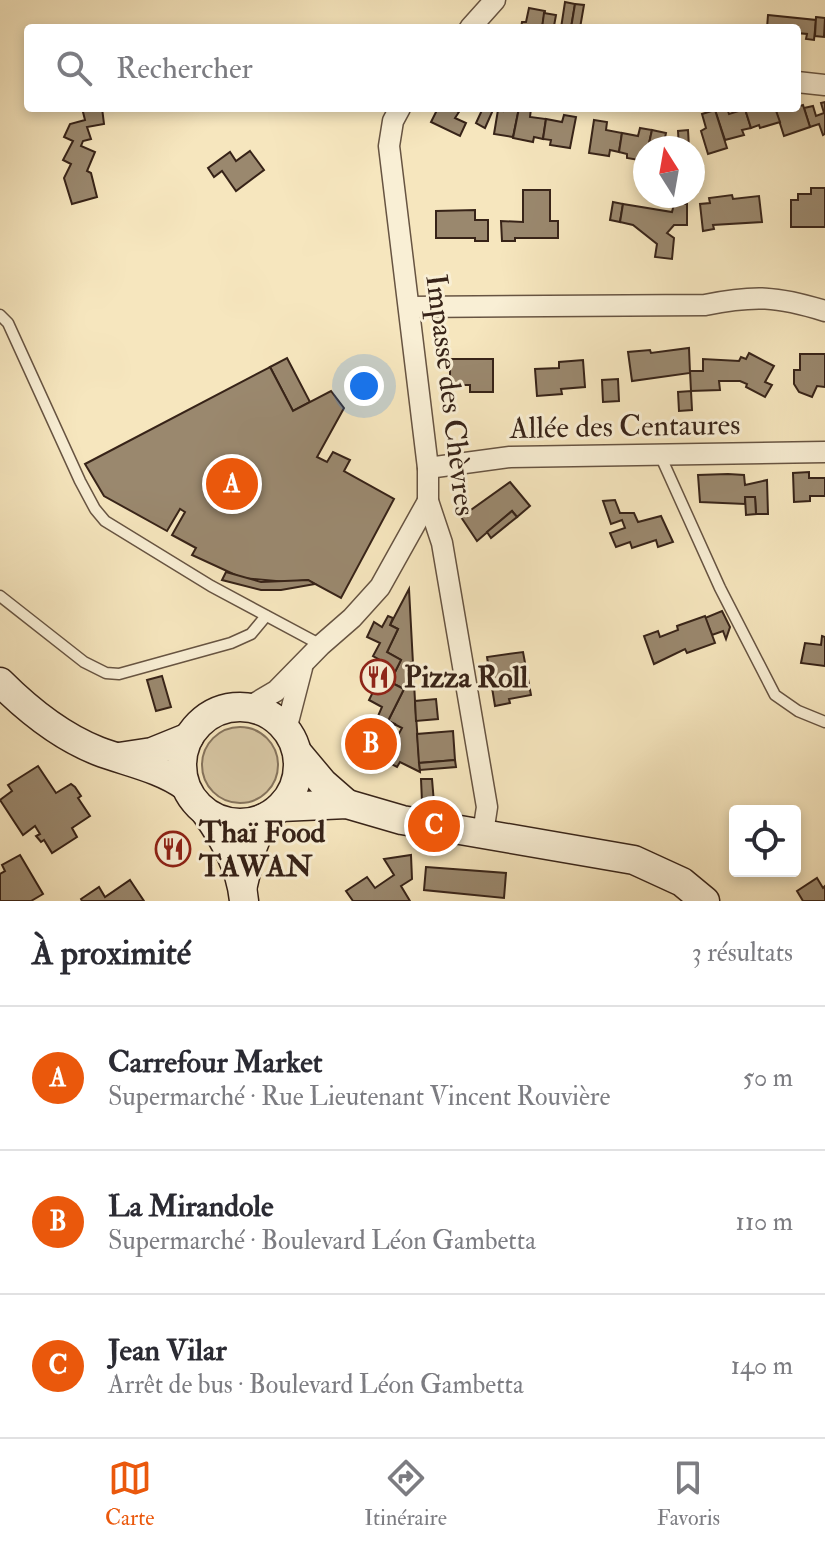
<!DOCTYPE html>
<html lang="fr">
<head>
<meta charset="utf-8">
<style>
  :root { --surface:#fff; --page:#f7f7f7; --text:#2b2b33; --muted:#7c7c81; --line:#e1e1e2; --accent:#ea580c }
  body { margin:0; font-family:"IM FELL Double Pica",serif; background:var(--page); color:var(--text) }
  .controls { position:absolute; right:24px; bottom:24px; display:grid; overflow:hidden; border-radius:8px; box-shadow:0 4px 12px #0003 }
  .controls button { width:72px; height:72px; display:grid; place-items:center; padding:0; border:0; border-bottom:2px solid var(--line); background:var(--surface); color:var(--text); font:40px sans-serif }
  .compass { position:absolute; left:633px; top:136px; width:72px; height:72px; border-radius:50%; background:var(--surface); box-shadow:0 4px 12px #0003; rotate:349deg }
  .you { position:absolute; left:364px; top:386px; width:28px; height:28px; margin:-20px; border:6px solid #fff; border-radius:50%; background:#1a73e8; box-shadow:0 0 0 12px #1a73e833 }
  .badge { display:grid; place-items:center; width:52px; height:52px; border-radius:50%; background:var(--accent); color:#fff; font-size:26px; font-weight:700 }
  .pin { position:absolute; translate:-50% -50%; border:4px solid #fff; box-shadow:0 2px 8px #0006 }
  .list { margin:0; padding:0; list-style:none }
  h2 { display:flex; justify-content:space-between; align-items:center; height:104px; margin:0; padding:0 32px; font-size:34px }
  h2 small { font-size:26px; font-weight:400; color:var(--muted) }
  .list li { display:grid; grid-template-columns:52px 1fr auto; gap:24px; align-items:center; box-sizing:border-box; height:144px; padding:0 32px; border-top:2px solid var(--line) }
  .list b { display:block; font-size:30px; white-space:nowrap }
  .list p { margin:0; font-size:26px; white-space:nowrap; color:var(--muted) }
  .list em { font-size:26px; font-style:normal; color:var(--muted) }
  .icon { flex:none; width:44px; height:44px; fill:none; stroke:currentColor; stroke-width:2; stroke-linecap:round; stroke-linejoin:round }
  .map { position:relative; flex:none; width:825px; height:901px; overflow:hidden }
  .search { position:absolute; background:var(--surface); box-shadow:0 4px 12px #0003; left:24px; right:24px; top:24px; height:88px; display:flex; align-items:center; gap:20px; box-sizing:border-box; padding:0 28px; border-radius:8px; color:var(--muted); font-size:30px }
  .sheet { height:536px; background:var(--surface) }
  nav { display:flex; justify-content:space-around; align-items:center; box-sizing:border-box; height:112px; border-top:2px solid var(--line); background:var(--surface); font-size:22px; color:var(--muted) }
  nav a { display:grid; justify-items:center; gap:4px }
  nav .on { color:var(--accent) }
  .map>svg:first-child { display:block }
  .green { fill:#d6c5a2; stroke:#86745d; stroke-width:2 }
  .building { fill:#9a886e; stroke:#372318; stroke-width:2 }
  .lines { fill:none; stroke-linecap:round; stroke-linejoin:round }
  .lane-casing { stroke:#675442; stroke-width:13 }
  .street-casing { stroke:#675442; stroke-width:23 }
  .secondary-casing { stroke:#372318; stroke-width:31 }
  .lane { stroke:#f9efd5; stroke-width:10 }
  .street { stroke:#f9efd5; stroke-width:20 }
  .secondary { stroke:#f9efd5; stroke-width:28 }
  .labels { text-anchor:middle; stroke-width:6; stroke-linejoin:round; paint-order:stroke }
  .street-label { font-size:30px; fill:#372318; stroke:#f9efd5 }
  .poi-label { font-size:30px; font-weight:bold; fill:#372318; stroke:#f9efd5; text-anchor:start }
</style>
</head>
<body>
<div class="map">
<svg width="825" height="901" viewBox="0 0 825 901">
  <rect width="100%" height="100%" fill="#f6e6be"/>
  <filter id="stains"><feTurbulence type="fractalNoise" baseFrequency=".0025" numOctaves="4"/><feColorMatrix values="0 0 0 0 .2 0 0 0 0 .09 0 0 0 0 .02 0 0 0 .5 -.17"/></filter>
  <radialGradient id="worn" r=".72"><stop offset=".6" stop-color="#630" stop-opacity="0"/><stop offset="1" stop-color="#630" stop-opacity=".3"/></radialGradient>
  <!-- green -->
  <circle class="green" cx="240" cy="765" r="38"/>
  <!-- building -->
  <g class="building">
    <polygon points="565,2 575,4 571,28 561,28"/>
    <polygon points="575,4 584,5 580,28 571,28"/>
    <polygon points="529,8 545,11 542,28 521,28 522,22 526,22"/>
    <polygon points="544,13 556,15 554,26 561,28 542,28"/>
    <polygon points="768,15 816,20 814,40 806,39 807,34 797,33 797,28 767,28"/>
    <polygon points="816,17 825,18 824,37 815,36"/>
    <polygon points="825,102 825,134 823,135 819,124 810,127 804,108 813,106 816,116 824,113 821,103"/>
    <polygon points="803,105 810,127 784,136 775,108 788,110"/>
    <polygon points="82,108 102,108 104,124 87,127 91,139 83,141 81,146 95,152 87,171 91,173 97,197 72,204 64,178 71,164 63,160 73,141 64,137 70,124 85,120"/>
    <polygon points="438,108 451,108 459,112 455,118 466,123 460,136 431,122"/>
    <polygon points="483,108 493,110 485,128 476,123"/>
    <polygon points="504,108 519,108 513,137 494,134 498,110 503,111"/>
    <polygon points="519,108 531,109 530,117 546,119 543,139 534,137 533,142 513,138"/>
    <polygon points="727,108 729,114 745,109 751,128 742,130 744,135 725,140 715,110"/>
    <polygon points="775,108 780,122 760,128 759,125 751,128 745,109"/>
    <polygon points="715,110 727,148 708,154 701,131 706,128 702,114"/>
    <polygon points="564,115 576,117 570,148 550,145 551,140 543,139 546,119 562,122"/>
    <polygon points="594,120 607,122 606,130 622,133 619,152 610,150 609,156 589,153"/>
    <polygon points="640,128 652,130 648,148 645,148 645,161 627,158 627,154 619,152 622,133 638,136"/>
    <polygon points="652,130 666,133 663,147 668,148 648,148"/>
    <polygon points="688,130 689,148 679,148 678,131"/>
    <polygon points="250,151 264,170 236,191 222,171 214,177 208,168 230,152 236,161"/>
    <polygon points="811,188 825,188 825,227 791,227 791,200 798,200 798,194 811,194"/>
    <polygon points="523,190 550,190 550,221 558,221 558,238 515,238 515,241 502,241 501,221 523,222"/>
    <polygon points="732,195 733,199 759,196 762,222 713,225 714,229 703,231 700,204 710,203 709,198"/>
    <polygon points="613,202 623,204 620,222 610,220"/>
    <polygon points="623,204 672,212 674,204 687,204 687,225 674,225 667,233 674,238 672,259 655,257 657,244 633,225 620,222"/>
    <polygon points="475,210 475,220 488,220 488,241 475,241 475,238 436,238 436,211"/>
    <polygon points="689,348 690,373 632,381 628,352 650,350 651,353"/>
    <polygon points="749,353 774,366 765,382 772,385 765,397 746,387 747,384 740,381 719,381 720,390 691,391 690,371 703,371 703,359 739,361 741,357 746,359"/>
    <polygon points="800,354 825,354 825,387 817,386 812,397 799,392 794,384 794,370 800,370"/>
    <polygon points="287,358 310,402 293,411 270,367"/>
    <polygon points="450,359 493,359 493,392 470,392 470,385 450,385"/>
    <polygon points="583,360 585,387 561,389 562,394 537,396 535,369 559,368 559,362"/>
    <polygon points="270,367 293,411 331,391 344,408 317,457 327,462 333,452 350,460 344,471 394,499 341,598 308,580 287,582 242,578 192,555 196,548 172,535 185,512 180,509 167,531 104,496 85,464"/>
    <polygon points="618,379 619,401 603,402 602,380"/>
    <polygon points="691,391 692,410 679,411 678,392"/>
    <polygon points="809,472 809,478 825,478 825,496 810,496 810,501 794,502 793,473"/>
    <polygon points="728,474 744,475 745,485 767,480 768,514 756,514 755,497 745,497 745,504 700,502 698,475"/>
    <polygon points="510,482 530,506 517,517 512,511 477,541 461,517"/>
    <polygon points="745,497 755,497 756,514 746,515"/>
    <polygon points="615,500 620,513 634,513 638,522 661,516 673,542 658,547 656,540 632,548 630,542 616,547 610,533 625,528 622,520 611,524 603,501"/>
    <polygon points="512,511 517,517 491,538 487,532"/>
    <polygon points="226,572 261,582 308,580 315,584 281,590 261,590 222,580"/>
    <polygon points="409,589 415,701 420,772 400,762 397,767 380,758 378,762 352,749 366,721 374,725 376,734 389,741 397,737 402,728 388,721 404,689 390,682 401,660 387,652 398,629 390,625"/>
    <polygon points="722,611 730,627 726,639 723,631 712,635 705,618"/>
    <polygon points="388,616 393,618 390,625 398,629 387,652 401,660 390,682 404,689 388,721 395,724 390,734 397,737 389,741 376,734 374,725 382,707 369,700 387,664 373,656 380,643 367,637 374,622 382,627"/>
    <polygon points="705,616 715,643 687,653 685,649 654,664 644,636 658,631 660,637 678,630 677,626"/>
    <polygon points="822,636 825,637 825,666 801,663 805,643 821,645"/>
    <polygon points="523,652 531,695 509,699 510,703 495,706 487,657"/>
    <polygon points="162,676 171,707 156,711 147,680"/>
    <polygon points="436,699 438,719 416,721 415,701"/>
    <polygon points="453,731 455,760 419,763 417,734"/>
    <polygon points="455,760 456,767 420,770 419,763"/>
    <polygon points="38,766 56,793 71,784 75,787 81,796 78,798 90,816 72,828 77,837 52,853 44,840 41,842 36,836 40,834 35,826 23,835 0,800 12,791 8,785"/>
    <polygon points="421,779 432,779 434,803 422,802"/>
    <polygon points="20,855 43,894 31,901 0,901 0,874 5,871 2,865"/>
    <polygon points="411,855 412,879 401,886 410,901 353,901 346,891 367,877 375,888 394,875 384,859"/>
    <polygon points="426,867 506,873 504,898 424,890"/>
    <polygon points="817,878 823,888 825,886 825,901 803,901 797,891"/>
    <polygon points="130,880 144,901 82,901 81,899 99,887 105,897"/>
  </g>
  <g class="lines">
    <!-- lane casing -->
    <g class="lane-casing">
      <g id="lane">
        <polyline points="0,315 8,323 80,481 95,509 105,521 211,586 321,645"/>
        <polyline points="660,455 720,588 775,695 798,711 825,722"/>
        <polyline points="0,596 84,662 106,673 119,674 231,643 251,634 266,616"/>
      </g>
    </g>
    <!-- street casing -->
    <g class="street-casing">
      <g id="street">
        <polyline points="470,28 495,0"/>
        <polyline points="797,82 825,85"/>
        <polyline points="400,108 393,121 389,146 428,468 428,501 442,543 487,807 483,833"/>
        <path d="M409,307L705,305C754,295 777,296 825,311"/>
        <polyline points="428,468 510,457 825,452"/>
        <polyline points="247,708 276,691 321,645 352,618 380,587 428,501"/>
        <polyline points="286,730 302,668"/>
      </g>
    </g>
    <!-- secondary casing -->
    <g class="secondary-casing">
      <g id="secondary">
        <path d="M0,682C27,709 62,737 98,751C127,762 160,768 185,786"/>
        <circle cx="240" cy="765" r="58"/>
        <polyline points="297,752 323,783 347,804"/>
        <polyline points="119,757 152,752 189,737"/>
        <polyline points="281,807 347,804 402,820 634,860 682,882 705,901"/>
        <path d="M206,813C225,840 241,868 244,901"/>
        <polyline points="243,885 251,851 264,818"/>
      </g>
    </g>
    <!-- lane -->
    <use href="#lane" class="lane"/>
    <!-- street -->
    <use href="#street" class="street"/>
    <!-- secondary -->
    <use href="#secondary" class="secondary"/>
  </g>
  <!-- icons -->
  <defs>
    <g id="restaurant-ring" transform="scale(1.8)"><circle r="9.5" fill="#f9efd5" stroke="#8f2418" stroke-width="1.5"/><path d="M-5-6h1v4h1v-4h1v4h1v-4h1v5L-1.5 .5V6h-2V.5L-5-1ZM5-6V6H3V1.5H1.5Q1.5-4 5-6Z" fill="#8f2418"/></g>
  </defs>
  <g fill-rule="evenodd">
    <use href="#restaurant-ring" x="378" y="677"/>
    <use href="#restaurant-ring" x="173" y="849"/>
  </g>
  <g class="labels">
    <!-- street labels -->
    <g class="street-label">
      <text transform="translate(451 395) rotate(83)" y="10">Impasse des Chèvres</text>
      <text transform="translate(625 426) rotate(-1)" y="10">Allée des Centaures</text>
    </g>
    <!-- poi labels -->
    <g class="poi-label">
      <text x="404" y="687">Pizza Roll</text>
      <text x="199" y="842">Thaï Food<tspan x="199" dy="34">TAWAN</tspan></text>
    </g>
  </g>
  <rect width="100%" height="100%" filter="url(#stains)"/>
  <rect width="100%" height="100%" fill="url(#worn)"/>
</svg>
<div class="controls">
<button><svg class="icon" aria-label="locate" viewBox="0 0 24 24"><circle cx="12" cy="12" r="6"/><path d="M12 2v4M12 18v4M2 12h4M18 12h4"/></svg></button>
</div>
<svg class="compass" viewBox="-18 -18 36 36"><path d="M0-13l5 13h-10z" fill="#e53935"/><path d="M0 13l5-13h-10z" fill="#7c7c81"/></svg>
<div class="you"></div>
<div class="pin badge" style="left:232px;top:484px">A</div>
<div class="pin badge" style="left:371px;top:744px">B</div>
<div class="pin badge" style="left:434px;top:826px">C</div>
<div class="search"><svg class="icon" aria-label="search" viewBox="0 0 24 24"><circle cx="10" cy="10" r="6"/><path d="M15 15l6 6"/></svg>Rechercher</div>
</div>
<section class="sheet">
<h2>À proximité<small>3 résultats</small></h2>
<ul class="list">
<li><span class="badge">A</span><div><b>Carrefour Market</b><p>Supermarché · Rue Lieutenant Vincent Rouvière</p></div><em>50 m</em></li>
<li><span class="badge">B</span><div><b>La Mirandole</b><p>Supermarché · Boulevard Léon Gambetta</p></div><em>110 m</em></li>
<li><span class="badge">C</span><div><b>Jean Vilar</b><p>Arrêt de bus · Boulevard Léon Gambetta</p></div><em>140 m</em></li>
</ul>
</section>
<nav>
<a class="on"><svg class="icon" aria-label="map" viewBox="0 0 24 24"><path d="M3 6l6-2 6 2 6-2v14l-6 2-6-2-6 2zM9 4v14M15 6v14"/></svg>Carte</a>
<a><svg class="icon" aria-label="directions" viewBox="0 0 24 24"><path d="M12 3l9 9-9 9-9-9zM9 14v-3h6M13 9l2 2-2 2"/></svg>Itinéraire</a>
<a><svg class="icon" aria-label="saved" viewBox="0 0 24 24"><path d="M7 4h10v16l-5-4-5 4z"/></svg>Favoris</a>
</nav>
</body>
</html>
